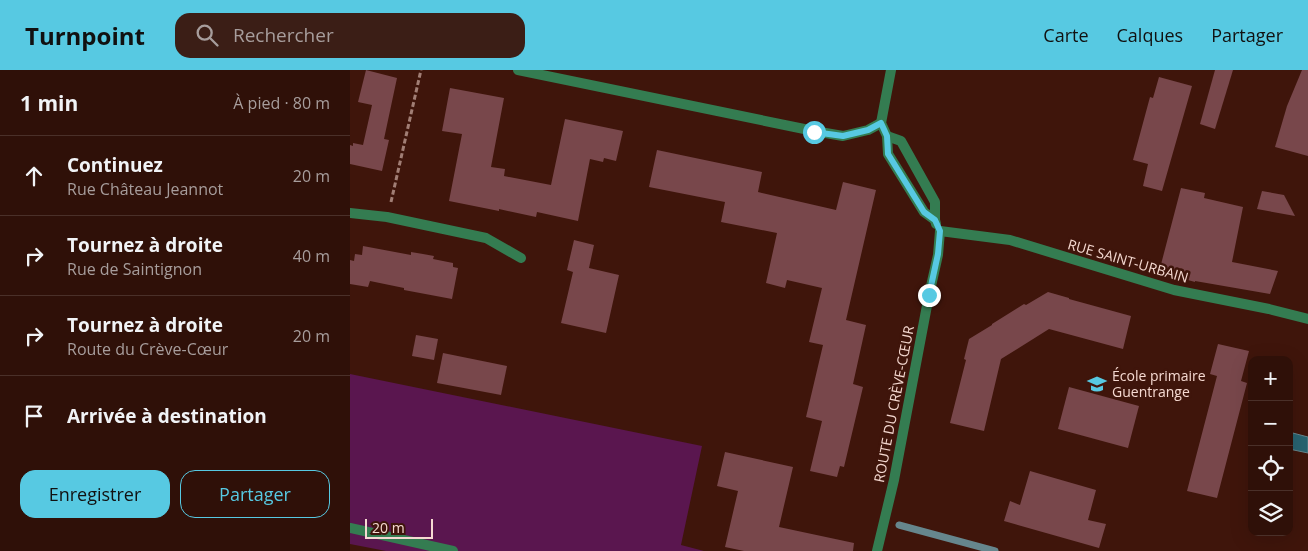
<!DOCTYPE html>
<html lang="fr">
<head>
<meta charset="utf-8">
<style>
  :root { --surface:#2f1008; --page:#3b1e16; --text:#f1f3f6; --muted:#a79d9c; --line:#4a3029; --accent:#57c9e2 }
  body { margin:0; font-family:"Open Sans",sans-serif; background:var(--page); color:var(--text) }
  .controls { position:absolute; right:15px; bottom:15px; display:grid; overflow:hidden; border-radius:10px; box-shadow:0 5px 20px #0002 }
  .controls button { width:45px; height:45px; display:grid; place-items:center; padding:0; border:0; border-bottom:1px solid var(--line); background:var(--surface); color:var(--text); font:25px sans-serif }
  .scale { position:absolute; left:15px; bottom:12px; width:68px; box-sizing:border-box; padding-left:5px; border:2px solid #f5d9d1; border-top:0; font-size:14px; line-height:18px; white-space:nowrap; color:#f5d9d1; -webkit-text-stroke:4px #3f150b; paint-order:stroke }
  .stop { position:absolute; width:15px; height:15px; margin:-11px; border:4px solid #57c9e2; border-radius:50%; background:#fff }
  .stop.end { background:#57c9e2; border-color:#fff; box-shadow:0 1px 5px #0008 }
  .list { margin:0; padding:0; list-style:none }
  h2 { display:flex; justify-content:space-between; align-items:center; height:65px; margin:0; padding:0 20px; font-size:21px }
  h2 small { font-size:16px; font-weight:400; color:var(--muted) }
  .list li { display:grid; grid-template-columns:32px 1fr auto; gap:15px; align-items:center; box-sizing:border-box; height:80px; padding:0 20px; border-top:1px solid var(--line) }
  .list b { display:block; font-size:19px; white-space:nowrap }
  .list p { margin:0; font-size:16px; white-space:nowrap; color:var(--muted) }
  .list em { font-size:16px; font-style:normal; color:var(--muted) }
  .actions { display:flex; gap:10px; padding:15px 20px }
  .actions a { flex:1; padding:11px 0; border:1px solid var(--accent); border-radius:15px; text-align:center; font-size:18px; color:var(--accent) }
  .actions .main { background:var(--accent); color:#111 }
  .icon { flex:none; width:28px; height:28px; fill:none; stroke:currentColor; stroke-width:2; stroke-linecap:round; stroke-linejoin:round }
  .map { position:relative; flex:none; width:958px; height:481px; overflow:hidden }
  header { display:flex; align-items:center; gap:30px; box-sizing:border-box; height:70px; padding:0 25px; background:var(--accent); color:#111 }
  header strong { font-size:24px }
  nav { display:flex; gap:28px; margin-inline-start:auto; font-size:18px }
  .search { width:350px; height:45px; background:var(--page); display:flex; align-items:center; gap:12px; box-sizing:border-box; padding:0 18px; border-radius:15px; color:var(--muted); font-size:19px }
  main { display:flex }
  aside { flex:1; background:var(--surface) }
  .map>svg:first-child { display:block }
  .green { fill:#5a164f }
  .water { fill:#286370; stroke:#66868d }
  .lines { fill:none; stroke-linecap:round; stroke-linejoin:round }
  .stream { stroke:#66868d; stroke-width:7 }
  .building { fill:#78474b }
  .path { stroke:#a17e75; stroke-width:3; stroke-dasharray:5 2.5; stroke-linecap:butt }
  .minor { stroke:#347c51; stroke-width:10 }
  .route { stroke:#57c9e2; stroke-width:6 }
  .labels { text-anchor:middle; stroke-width:5; stroke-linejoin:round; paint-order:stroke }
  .street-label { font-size:14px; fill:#f5d9d1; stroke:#3f150b }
  .poi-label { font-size:14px; fill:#f5d9d1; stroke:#3f150b; text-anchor:start }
</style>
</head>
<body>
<header>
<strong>Turnpoint</strong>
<div class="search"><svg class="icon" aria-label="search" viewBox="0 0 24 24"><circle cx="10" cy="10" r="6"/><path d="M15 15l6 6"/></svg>Rechercher</div>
<nav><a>Carte</a><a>Calques</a><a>Partager</a></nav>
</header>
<main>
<aside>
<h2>1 min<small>À pied · 80 m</small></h2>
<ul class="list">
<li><svg class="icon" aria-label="ahead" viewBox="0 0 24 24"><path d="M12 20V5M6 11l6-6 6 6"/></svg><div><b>Continuez</b><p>Rue Château Jeannot</p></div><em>20 m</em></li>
<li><svg class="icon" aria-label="right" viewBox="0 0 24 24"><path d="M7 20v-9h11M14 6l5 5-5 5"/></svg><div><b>Tournez à droite</b><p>Rue de Saintignon</p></div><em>40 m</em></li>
<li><svg class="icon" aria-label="right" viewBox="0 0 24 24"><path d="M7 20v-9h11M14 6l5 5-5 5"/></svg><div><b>Tournez à droite</b><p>Route du Crève-Cœur</p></div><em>20 m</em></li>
<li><svg class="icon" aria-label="arrive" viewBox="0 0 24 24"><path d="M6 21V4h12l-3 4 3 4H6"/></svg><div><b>Arrivée à destination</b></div></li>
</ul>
<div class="actions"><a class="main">Enregistrer</a><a>Partager</a></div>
</aside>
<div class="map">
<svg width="958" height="481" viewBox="0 0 958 481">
  <rect width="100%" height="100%" fill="#3f150b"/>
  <!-- green -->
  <polygon class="green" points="0,304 352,376 331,475 354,481 36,481 0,474"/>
  <!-- water -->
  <polygon class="water" points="939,362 958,367 958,383 939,379"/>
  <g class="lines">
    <!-- stream -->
    <polyline class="stream" points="549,455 645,481"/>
  </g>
  <!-- building -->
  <g class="building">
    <polygon points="16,0 47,8 34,69 39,70 32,101 0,94 0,75 3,76 3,73 13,75 22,35 8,32"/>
    <polygon points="865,0 883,0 865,59 850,54"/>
    <polygon points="952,0 958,0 958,86 925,77 937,36"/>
    <polygon points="809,7 842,16 812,121 793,116 798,94 783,90 800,27 803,28"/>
    <polygon points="100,18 154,28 141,97 155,99 154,106 201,115 215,49 273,61 266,91 254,88 253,92 240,89 228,151 187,142 186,147 149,139 149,141 99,131 112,64 92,61"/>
    <polygon points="307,80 412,102 408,122 486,140 493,112 526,120 496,250 516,255 503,314 513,317 494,397 490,396 487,407 460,401 472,351 456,347 473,275 459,272 472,218 437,210 435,218 416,213 427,163 371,152 375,132 299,117"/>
    <polygon points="831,118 855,123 854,128 893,137 882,192 928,201 920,224 845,211 845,212 809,202"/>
    <polygon points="912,121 934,125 945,146 907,139"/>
    <polygon points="224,170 244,175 239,198 269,205 256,263 211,253 223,202 217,200"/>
    <polygon points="13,176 61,185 61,182 73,184 84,186 83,189 103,193 103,197 108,198 102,229 54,220 54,218 20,211 18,217 0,214 0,190 4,191 5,184 12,185"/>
    <polygon points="698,222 719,228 719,229 781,246 773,279 699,259 651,289 634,361 600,353 616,290 614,289 619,269 642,255 642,254 674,234 676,235"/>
    <polygon points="66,265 88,269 84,290 62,286"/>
    <polygon points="868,274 899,281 891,311 897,313 867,428 837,421 867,306 860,304"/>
    <polygon points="93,283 157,296 151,325 87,313"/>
    <polygon points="719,317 789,336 778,378 708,359"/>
    <polygon points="375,382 443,397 429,457 504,473 503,481 394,481 375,477 388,421 367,416"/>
    <polygon points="680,401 746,420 738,450 756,454 749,478 654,451 660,431 670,435"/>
  </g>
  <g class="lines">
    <!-- path -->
    <polyline class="path" points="41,132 71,0"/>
    <!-- minor -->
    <g class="minor">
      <polyline points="168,0 464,61 493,66 518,60 531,53"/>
      <polyline points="541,0 531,53 537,66 538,84 574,142 585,150"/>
      <polyline points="537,66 551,71 585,132 585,150 586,154"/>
      <polyline points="0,143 37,147 136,168 171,188"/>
      <polyline points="590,161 660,170 824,220 919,239 958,249"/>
      <polyline points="0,458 103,481"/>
      <polyline points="527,481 544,410 579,225 588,185 590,161"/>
    </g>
  </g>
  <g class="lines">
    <!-- route -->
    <polyline class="route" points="464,62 493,66 518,60 531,53 537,66 538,84 574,142 585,150 590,161 588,184 579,225"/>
  </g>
  <!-- icons -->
  <defs>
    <g id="school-bare" transform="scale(1.5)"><path d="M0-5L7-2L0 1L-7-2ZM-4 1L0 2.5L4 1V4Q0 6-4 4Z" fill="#57c9e2" stroke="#3f150b" stroke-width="2.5" paint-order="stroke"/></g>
  </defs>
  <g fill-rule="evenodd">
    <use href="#school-bare" x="747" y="314"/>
  </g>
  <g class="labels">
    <!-- street labels -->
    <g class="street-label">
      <text transform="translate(778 191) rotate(16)" y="5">RUE SAINT-URBAIN</text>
      <text transform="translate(544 334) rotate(-79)" y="5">ROUTE DU CRÈVE-CŒUR</text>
    </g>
    <!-- poi labels -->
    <g class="poi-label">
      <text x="762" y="311">École primaire<tspan x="762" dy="16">Guentrange</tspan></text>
    </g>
  </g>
</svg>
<div class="controls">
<button>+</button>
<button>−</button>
<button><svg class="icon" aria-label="locate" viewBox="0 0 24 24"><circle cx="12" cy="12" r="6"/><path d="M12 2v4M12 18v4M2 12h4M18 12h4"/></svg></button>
<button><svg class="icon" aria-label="layers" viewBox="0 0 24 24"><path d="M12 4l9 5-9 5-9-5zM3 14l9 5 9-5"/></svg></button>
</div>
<div class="scale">20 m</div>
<div class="stop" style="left:464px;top:62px"></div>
<div class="stop end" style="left:579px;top:225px"></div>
</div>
</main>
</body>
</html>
